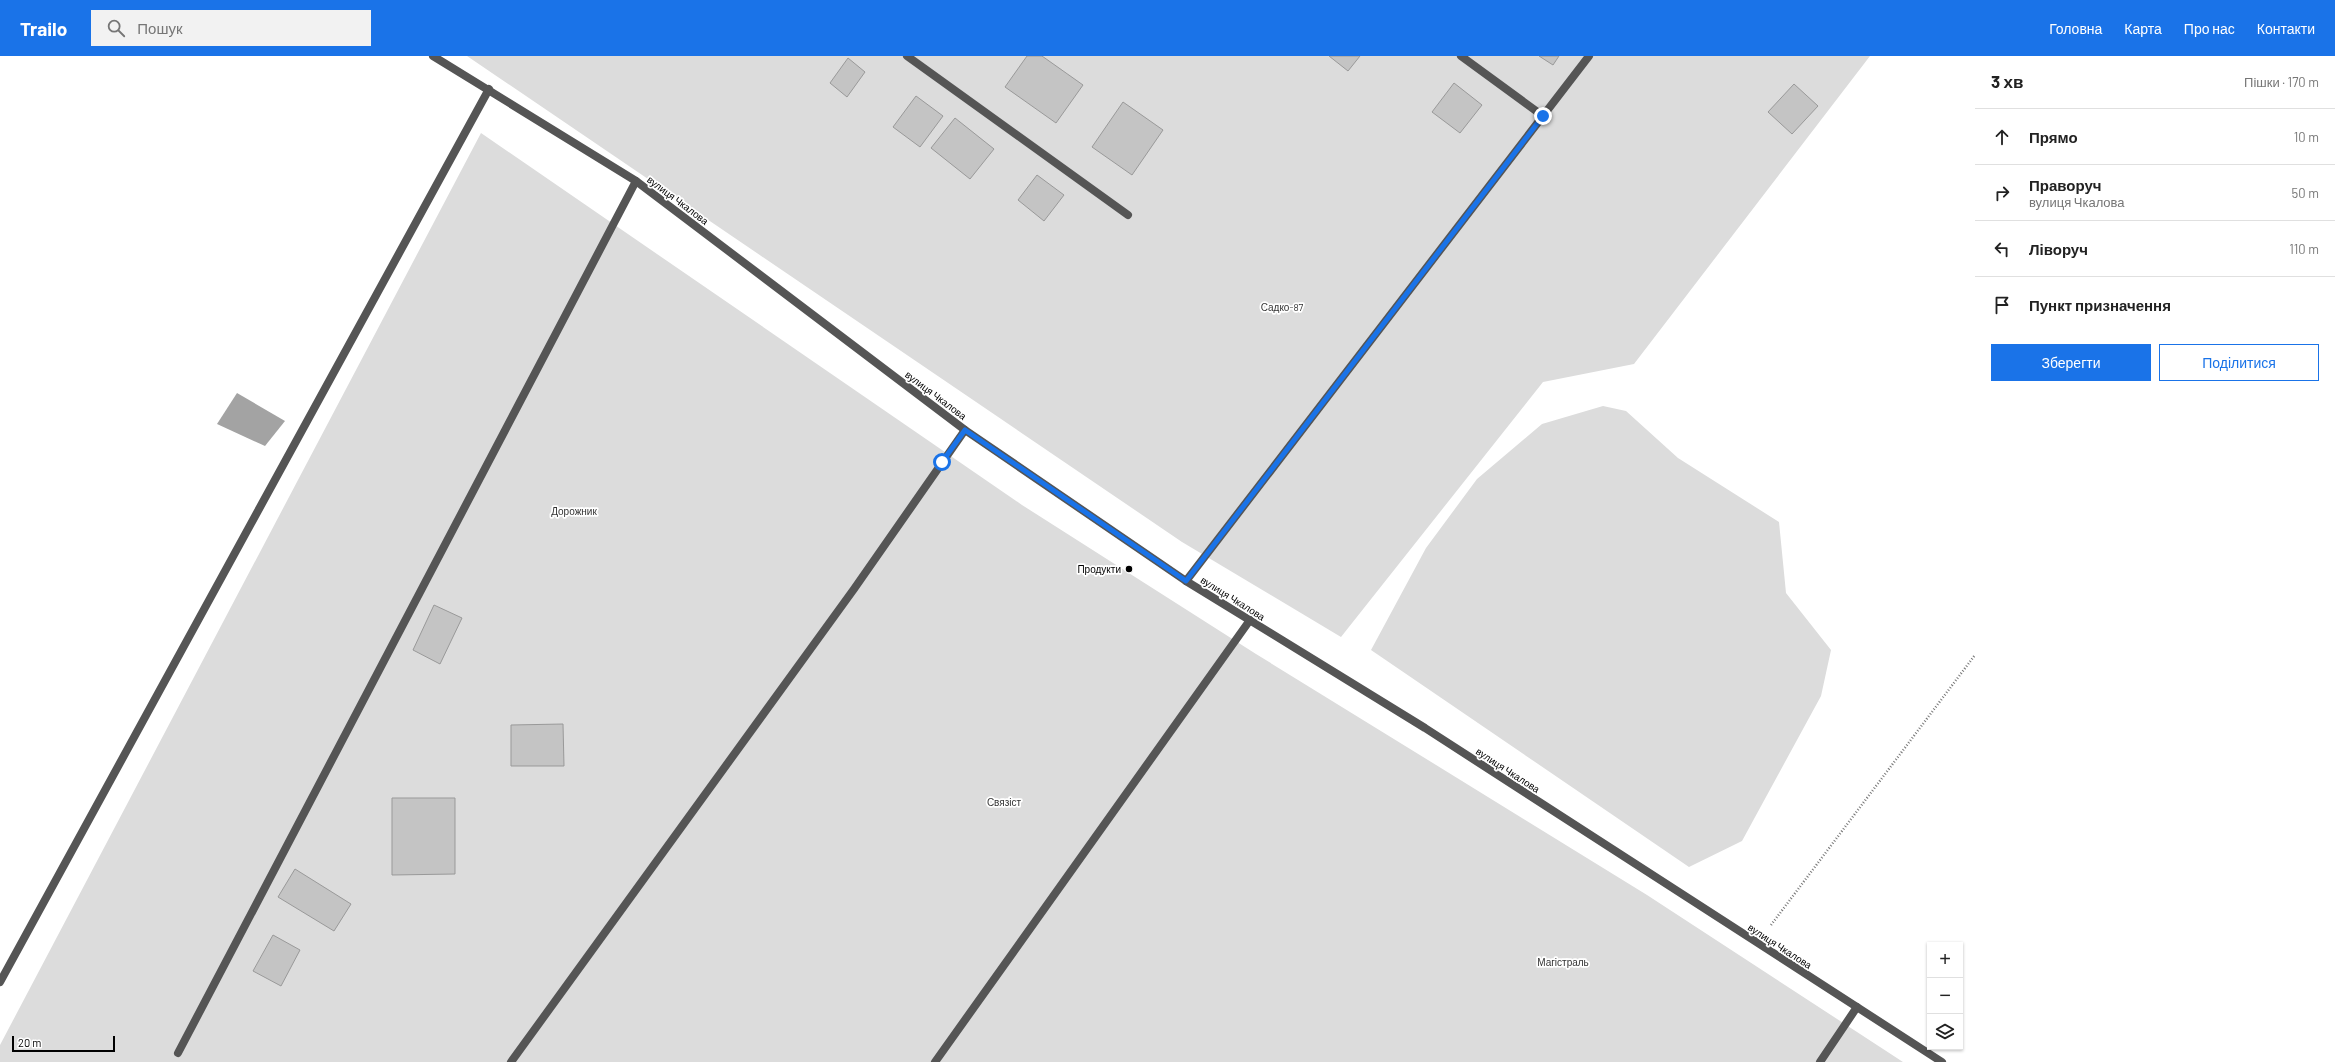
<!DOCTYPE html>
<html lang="uk">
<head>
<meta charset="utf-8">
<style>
  :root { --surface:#fff; --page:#f2f2f2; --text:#222; --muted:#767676; --line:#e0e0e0; --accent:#1a73e8 }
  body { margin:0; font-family:Barlow,sans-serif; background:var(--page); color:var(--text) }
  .controls { position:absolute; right:12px; bottom:12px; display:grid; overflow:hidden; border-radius:0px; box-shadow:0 1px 3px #0004 }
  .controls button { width:36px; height:36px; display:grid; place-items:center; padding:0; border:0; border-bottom:1px solid var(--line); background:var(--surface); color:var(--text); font:20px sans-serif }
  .scale { position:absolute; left:12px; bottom:10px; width:103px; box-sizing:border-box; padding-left:4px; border:2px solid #000; border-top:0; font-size:11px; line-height:14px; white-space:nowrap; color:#000; -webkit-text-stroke:3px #fff; paint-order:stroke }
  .stop { position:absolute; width:12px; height:12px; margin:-9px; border:3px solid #1a73e8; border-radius:50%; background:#fff }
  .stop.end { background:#1a73e8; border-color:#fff; box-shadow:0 1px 4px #0008 }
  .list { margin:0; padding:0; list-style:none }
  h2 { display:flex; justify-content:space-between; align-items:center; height:52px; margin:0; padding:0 16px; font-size:17px }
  h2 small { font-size:13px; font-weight:400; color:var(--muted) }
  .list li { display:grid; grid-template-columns:26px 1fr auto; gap:12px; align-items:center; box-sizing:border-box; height:56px; padding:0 16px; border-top:1px solid var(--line) }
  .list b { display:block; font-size:15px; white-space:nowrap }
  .list p { margin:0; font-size:13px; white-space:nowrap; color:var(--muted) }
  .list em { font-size:13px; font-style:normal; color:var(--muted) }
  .actions { display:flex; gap:8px; padding:12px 16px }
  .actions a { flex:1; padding:9px 0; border:1px solid var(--accent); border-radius:0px; text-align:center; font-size:14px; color:var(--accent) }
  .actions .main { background:var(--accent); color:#fff }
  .icon { flex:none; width:22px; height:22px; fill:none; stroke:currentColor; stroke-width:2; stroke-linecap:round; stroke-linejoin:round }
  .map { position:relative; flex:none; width:1975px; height:1006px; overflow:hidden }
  header { display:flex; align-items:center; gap:24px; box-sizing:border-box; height:56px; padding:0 20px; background:var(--accent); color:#fff }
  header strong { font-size:19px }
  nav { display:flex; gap:22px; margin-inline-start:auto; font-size:14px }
  .search { width:280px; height:36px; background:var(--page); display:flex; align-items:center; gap:10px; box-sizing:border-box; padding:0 14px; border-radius:0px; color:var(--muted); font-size:15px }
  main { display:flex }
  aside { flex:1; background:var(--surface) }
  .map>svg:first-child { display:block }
  .green { fill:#dcdcdc }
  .water { fill:#a3a3a3 }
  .building { fill:#c4c4c4; stroke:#999 }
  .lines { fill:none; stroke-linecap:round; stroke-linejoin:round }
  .path { stroke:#777; stroke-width:2.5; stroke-dasharray:1 2; stroke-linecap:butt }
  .lane { stroke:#555; stroke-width:8 }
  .street { stroke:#555; stroke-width:8 }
  .route { stroke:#1a73e8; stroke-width:5 }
  .poi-dot { fill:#000; stroke:#fff; stroke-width:1.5 }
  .labels { text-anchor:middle; stroke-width:3.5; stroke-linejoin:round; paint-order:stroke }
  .street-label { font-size:10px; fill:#000; stroke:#fff }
  .park-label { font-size:10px; fill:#333; stroke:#fff }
  .poi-label { font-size:10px; fill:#000; stroke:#fff; text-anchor:end }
</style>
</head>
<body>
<header>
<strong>Trailo</strong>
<div class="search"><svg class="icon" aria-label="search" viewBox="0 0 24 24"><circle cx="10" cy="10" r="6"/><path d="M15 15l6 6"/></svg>Пошук</div>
<nav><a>Головна</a><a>Карта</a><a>Про нас</a><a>Контакти</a></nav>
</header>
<main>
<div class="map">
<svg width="1975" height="1006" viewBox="0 0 1975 1006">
  <rect width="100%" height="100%" fill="#fff"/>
  <!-- green -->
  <g class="green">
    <polygon points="467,0 1870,0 1634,308 1543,326 1341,581 1182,486"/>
    <polygon points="481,77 1022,449 1256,598 1647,839 1903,1006 0,1006 0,989"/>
    <polygon points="1603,350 1626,355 1678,402 1779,466 1786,537 1831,594 1821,640 1742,785 1689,811 1371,594 1426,492 1477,423 1542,368"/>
  </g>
  <!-- water -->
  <polygon class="water" points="237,337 285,365 265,390 217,368"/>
  <!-- building -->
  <g class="building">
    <polygon points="1027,0 1042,0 1083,29 1056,67 1005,31"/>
    <polygon points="1329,0 1360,0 1348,15"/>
    <polygon points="1539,0 1559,0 1553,9"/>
    <polygon points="848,2 865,16 847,41 830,27"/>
    <polygon points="1454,27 1482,49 1460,77 1432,56"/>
    <polygon points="1794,28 1818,50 1792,78 1768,56"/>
    <polygon points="916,40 943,60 920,91 893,71"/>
    <polygon points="1123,46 1163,74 1132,119 1092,91"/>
    <polygon points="955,62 994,93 970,123 931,92"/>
    <polygon points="1037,119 1064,139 1044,165 1018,144"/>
    <polygon points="434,549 462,562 440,608 413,594"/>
    <polygon points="563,668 564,710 511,710 511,669"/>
    <polygon points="392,742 455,742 455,818 392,819"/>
    <polygon points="295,813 351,848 334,875 278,841"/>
    <polygon points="273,879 300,894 281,930 253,915"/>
  </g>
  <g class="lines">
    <!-- path -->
    <polyline class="path" points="1771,869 1975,599"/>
    <!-- lane -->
    <g class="lane">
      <polyline points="0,926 489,33"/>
      <polyline points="178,997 636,125"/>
      <polyline points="511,1006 854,533 965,374"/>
      <polyline points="935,1006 1250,564"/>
      <polyline points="1820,1006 1857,951"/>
    </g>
    <!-- street -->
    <g class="street">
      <polyline points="433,0 636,125 965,374 1186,525 1425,672 1942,1006"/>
      <polyline points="907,0 1128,159"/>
      <polyline points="1461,0 1543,60"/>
      <polyline points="1186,525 1589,0"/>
    </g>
  </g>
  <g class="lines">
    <!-- route -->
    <polyline class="route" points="942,406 965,374 1186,525 1543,60"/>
  </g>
  <!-- markers -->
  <circle class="poi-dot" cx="1129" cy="513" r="4"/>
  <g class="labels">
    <!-- street labels -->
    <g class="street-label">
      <text transform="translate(678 144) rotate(37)" y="4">вулиця Чкалова</text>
      <text transform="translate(936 339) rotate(37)" y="4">вулиця Чкалова</text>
      <text transform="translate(1233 542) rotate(32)" y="4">вулиця Чкалова</text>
      <text transform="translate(1508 714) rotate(33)" y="4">вулиця Чкалова</text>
      <text transform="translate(1780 890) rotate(33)" y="4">вулиця Чкалова</text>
    </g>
    <!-- park labels -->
    <g class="park-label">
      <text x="1282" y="255">Садко-87</text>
      <text x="574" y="459">Дорожник</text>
      <text x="1004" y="750">Связіст</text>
      <text x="1563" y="910">Магістраль</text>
    </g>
    <!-- poi labels -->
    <g class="poi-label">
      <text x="1121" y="517">Продукти</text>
    </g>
  </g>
</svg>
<div class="controls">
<button>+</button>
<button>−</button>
<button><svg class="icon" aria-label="layers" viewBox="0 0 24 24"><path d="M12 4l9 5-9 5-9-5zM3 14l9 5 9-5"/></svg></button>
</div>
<div class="scale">20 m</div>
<div class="stop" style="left:942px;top:406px"></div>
<div class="stop end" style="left:1543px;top:60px"></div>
</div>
<aside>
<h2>3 хв<small>Пішки · 170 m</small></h2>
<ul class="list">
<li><svg class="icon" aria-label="ahead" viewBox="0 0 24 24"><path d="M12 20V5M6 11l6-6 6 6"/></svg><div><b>Прямо</b></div><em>10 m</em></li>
<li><svg class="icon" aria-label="right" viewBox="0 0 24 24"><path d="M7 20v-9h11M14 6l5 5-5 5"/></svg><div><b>Праворуч</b><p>вулиця Чкалова</p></div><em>50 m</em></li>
<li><svg class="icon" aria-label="left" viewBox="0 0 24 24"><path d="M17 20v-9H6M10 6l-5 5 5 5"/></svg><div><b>Ліворуч</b></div><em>110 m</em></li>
<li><svg class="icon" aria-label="arrive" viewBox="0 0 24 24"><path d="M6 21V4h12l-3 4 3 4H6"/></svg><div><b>Пункт призначення</b></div></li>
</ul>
<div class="actions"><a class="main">Зберегти</a><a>Поділитися</a></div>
</aside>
</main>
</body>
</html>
